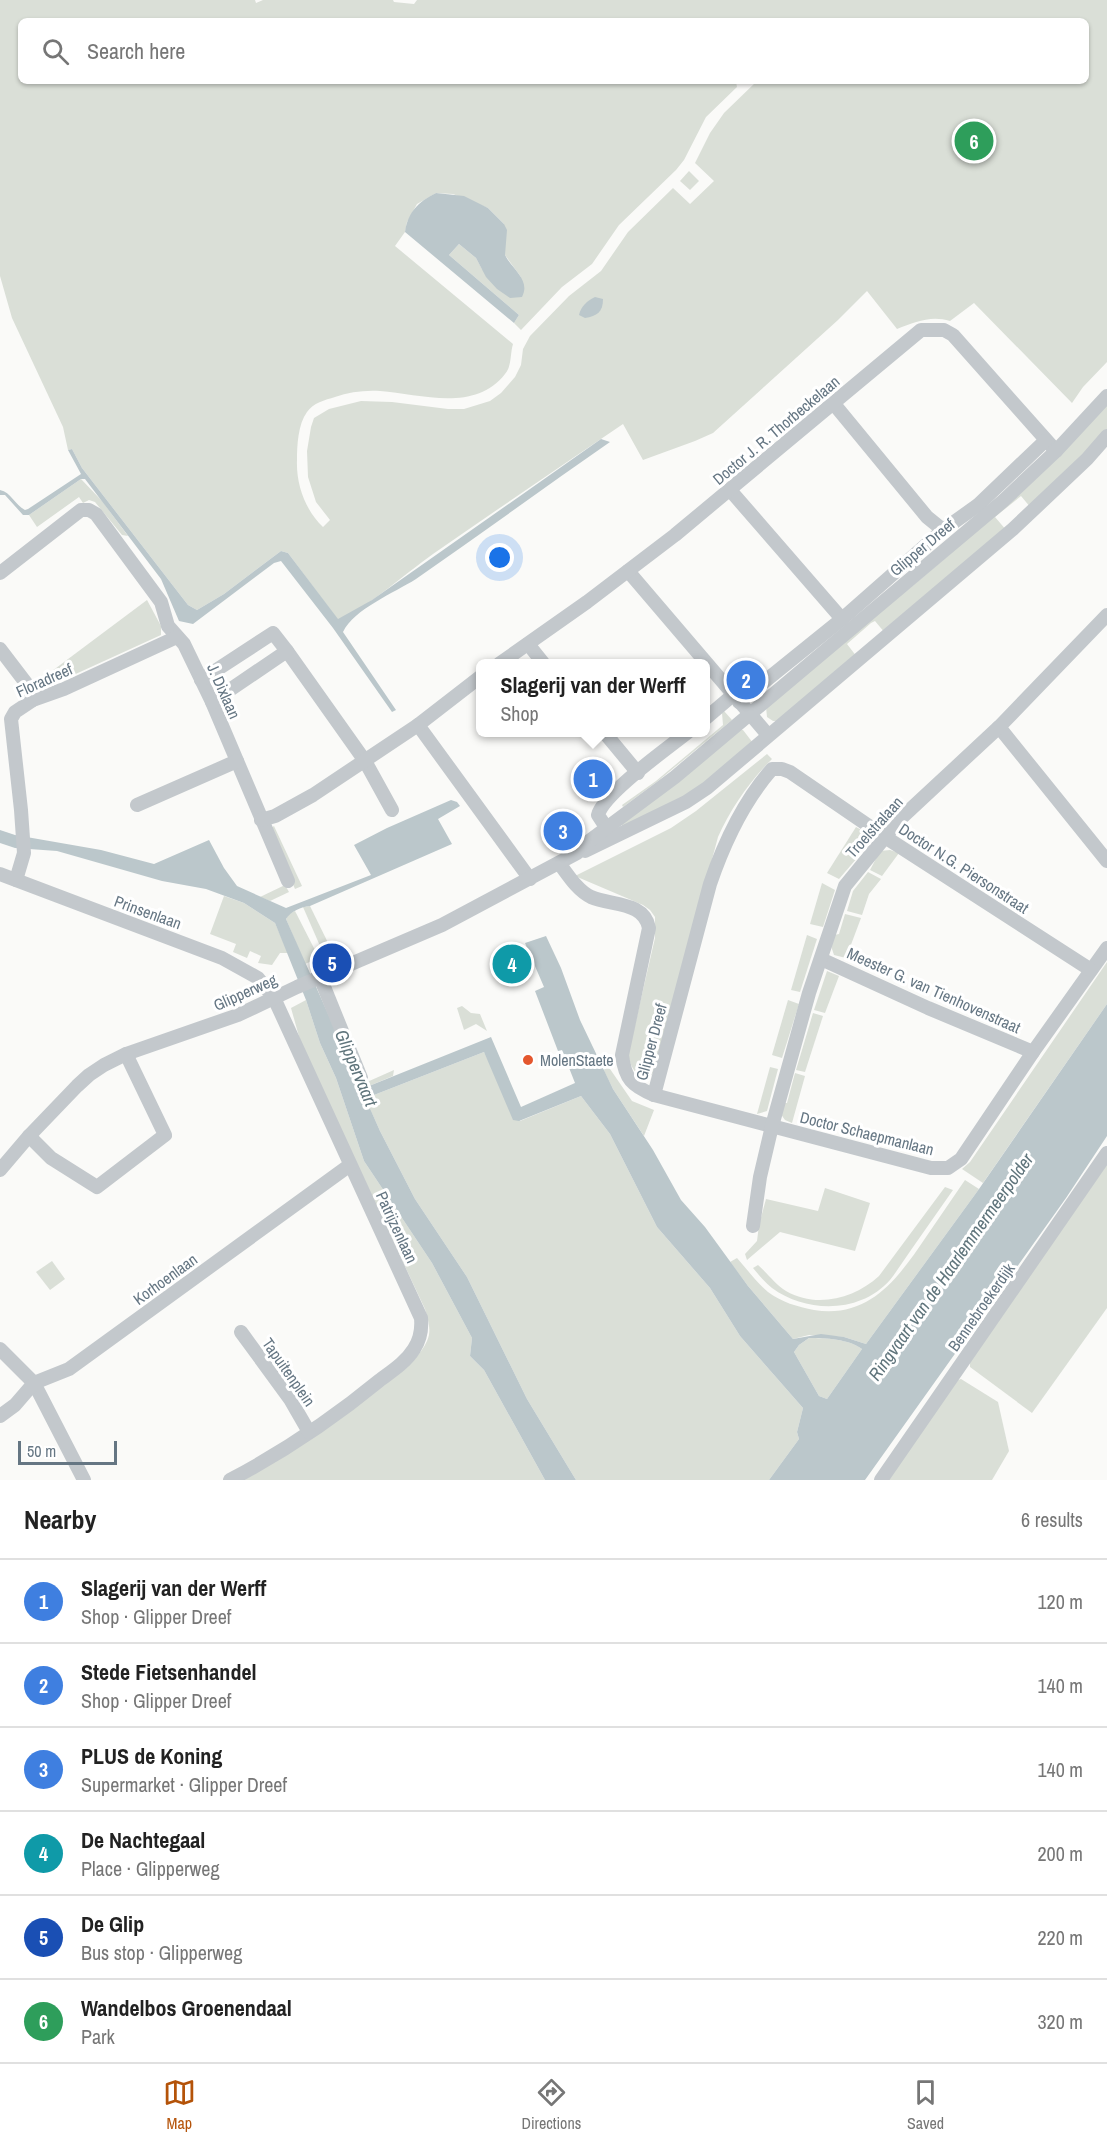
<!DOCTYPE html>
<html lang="en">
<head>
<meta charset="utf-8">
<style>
  :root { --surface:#fff; --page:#f6f6f6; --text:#222; --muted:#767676; --line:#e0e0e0; --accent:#b45309 }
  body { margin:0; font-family:"Archivo Narrow",sans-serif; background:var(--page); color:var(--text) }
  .scale { position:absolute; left:18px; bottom:15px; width:99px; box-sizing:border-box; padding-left:6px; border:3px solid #657683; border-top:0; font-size:16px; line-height:21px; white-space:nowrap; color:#657683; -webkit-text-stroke:4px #fff; paint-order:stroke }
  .you { position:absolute; left:500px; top:558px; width:21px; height:21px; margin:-15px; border:4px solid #fff; border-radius:50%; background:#1a73e8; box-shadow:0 0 0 9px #1a73e833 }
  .badge { display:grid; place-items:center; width:39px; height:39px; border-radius:50%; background:var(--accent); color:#fff; font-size:20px; font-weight:700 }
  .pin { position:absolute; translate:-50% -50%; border:3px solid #fff; box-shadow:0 2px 6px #0006 }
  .popup { position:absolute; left:476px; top:659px; width:234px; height:78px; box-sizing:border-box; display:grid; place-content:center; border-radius:9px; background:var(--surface); filter:drop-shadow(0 2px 4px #0005); font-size:20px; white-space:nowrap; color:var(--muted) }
  .popup b { font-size:22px; color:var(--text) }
  .popup::after { content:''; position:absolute; left:50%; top:100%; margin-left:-12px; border:12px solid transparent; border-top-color:var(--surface) }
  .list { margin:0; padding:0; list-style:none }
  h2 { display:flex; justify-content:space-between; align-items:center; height:78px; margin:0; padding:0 24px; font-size:26px }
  h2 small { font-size:20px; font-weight:400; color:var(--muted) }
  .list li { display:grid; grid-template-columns:39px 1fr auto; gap:18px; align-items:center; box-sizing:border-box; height:84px; padding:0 24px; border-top:2px solid var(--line) }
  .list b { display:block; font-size:22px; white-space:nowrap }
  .list p { margin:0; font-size:20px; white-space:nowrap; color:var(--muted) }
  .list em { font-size:20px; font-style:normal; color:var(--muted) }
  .icon { flex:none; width:33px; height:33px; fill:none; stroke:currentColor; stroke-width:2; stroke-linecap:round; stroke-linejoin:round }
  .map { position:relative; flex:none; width:1107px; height:1480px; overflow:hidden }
  .search { position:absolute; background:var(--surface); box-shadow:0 2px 4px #0004; left:18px; right:18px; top:18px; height:66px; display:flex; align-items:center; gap:15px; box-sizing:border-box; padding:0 21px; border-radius:9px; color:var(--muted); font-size:22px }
  .sheet { height:582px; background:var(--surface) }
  nav { display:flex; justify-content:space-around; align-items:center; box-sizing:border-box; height:84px; border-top:2px solid var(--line); background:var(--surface); font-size:16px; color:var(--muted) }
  nav a { display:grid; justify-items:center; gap:3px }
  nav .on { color:var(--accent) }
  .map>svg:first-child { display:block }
  .green { fill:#dadfd7; fill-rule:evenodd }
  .water { fill:#bbc7cb; fill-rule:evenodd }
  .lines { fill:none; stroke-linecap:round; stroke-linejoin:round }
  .minor { stroke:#c3c8cc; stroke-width:14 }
  .poi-dot { fill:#e4572e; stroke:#fff; stroke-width:2 }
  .labels { text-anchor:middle; stroke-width:6; stroke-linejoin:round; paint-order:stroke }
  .street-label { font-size:16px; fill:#657683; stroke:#fff }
  .poi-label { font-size:16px; fill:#657683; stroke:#fff; text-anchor:start }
  .water-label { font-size:18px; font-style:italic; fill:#60757c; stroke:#fff }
</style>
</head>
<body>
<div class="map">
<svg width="1107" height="1480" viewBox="0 0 1107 1480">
  <rect width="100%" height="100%" fill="#fafaf8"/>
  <!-- green -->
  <g class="green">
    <path d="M0,0H255L256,3L263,0H393L394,2L414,4L417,0H1107V362L1083,387L1072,403L974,303L950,321C931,315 915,322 897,329L867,291L838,320L713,433L695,441L643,460L623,424C560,467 496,510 433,554C402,576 373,604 338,620L288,553L281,551L224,594L197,610L188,605L82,468L72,449L68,450L63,427L12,318L0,276ZM21,21H1086V81H757L724,113L710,133L695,163L714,181L690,204L673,188L628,232L601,271L569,296L530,336L523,349L521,365L515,377L501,393L490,401L464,409H448L392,402L361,401L329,409L314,418L311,427L307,451L308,477L316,502L330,520L323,527C305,510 296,484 297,460C297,446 298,424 307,412C313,403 325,400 335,397C349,392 365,390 380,391C420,394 475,413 505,374C512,366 510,353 513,344L395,246L405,232L407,222L417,204L436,193L453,194L488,208L504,224L505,255L521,277L482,269L476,258L459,244L449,255L519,315L514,323L521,330L562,287L592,264L619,225L676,170L684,160L706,117L737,87L736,82L21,81Z"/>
    <polygon points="689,171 699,181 690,190 680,181"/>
    <polygon points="1107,404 1107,433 1031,508 1021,496 995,517 1007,531 885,633 875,621 871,623 847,644 857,657 777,721 773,721 767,717 766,707 869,619 910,588 949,555"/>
    <polygon points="81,479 102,501 128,536 122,535 95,502 89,500 83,503 79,497 37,527 29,515"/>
    <polygon points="147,600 161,626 161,635 45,688 40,680"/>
    <polygon points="724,711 732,720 658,781 623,807 622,805 656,781 723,725 722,713"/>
    <polygon points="738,730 743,730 753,743 692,793 622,830 622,824"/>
    <path d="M767,754L772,759C750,781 731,808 718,837L655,1071L648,1079C635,1075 631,1068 628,1055L655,938V917L650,910L643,905L575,876L671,828L696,811Z"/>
    <polygon points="274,826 302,886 295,889 269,830"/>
    <polygon points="856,827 869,834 870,843 839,879 827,873"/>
    <polygon points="890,850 899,853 882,876 870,870 880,851"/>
    <polygon points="868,872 881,879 869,894 862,915 847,911 853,891"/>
    <polygon points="822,883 835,890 823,927 810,924"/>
    <polygon points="285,885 289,892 270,901 260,897"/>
    <polygon points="224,896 244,903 275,923 288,953 280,953 272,965 258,963 261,956 250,951 247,958 233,952 236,944 210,934"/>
    <polygon points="310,906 333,953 324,955 303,907"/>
    <polygon points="295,911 319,958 305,964 286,919 289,914"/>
    <polygon points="845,914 861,918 846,958 834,955 831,946 834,935 839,934"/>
    <polygon points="807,935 817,939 800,992 791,990"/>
    <polygon points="1107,962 1107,1004 983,1183 962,1169 970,1162"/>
    <polygon points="827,971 839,976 825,1013 814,1010"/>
    <path d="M306,1000L320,1043L336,1078L364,1161L432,1263L472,1338L470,1356L484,1370L545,1480H244C283,1457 319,1431 355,1405C377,1389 416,1366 427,1341C432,1330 428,1320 425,1309L302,1047L291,1008Z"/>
    <polygon points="788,1000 799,1004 782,1058 772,1055"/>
    <polygon points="462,1006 471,1013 480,1014 487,1031 476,1024 464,1030 457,1008"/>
    <polygon points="813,1013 823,1016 805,1072 796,1070"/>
    <polygon points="484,1052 520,1121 581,1096 610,1134 657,1227 710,1288 740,1336 803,1408 797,1432 799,1439 769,1480 576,1480 527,1399 467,1277 415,1199 380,1131 362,1091 366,1091 367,1082 394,1070 393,1076 369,1086 371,1093 374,1095"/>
    <polygon points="607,1059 610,1069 632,1101 654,1110 644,1136 613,1089 604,1071"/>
    <polygon points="770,1067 778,1069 767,1111 757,1114"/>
    <polygon points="795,1073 805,1076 792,1123 785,1120 780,1113 783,1103 787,1103"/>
    <polygon points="1107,1164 1107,1308 1032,1413 970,1367 970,1362"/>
    <path d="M965,1180L979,1189L866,1344L844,1337L809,1335L793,1339L748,1286L730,1262L737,1258C747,1269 756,1282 768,1292C781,1302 798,1307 814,1310C870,1319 899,1277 926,1237C939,1218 952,1199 965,1180Z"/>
    <path d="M945,1187L953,1190C939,1210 925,1230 911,1250C904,1260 897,1271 890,1280C860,1314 806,1313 772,1288C765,1283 759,1275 753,1268L758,1265C767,1273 776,1285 786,1291C817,1309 855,1298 879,1276Z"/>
    <polygon points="825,1188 870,1203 855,1251 780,1232 747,1260 745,1254 757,1241 759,1225 766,1199 818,1211"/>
    <polygon points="52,1261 65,1279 50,1290 36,1272"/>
    <path d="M809,1338C825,1338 849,1339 862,1349L827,1399L819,1396L794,1352L799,1345Z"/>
    <polygon points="961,1379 998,1402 1009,1451 992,1480 887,1480 958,1380"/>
  </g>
  <!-- water -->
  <g class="water">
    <path d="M436,193L464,196L488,208L504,224L507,230L505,255C512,269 531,280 522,297L510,298L497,289L486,277L476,258L459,244L449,255L519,315L514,323L405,232C408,212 418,202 436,193Z"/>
    <path d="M595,297L603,299C603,312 597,316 585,318L579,315C581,306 587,301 595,297Z"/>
    <path d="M601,439L610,442C545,487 481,534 416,579C394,593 354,609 343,632L396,710L392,712L333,628L281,561L274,563L193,624L179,621L161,579L85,479H81L29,515H23L5,495H0V490C11,492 15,505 25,510L28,509L81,474L68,450L72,449L82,468L188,605L197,610L224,594L281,551L288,553L338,619L372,600Z"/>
    <path d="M451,800L457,802L460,806L438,819L452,844L310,906C301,907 291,911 286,919L380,1131L415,1199L467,1277L527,1399L576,1480H545L484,1370L470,1356L472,1338L432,1263L364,1161L336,1078L320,1043L306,1000L275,923L244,903L206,889L162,881L57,851L15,848L0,843V830L15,835L101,850L154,864L209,840L224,868L237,886L286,908L371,875L354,845L387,828Z"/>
    <path d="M546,936L561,968L580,1020L613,1089L653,1150L681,1200L705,1227L748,1286L793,1339L821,1334L844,1337L866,1344L979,1189L1107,1004V1136L1066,1198L865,1480H769L799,1439L797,1432L803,1408L740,1336L710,1288L657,1227L610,1134L581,1096L519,1121L513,1120L484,1052L374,1095L371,1092L369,1086L491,1037L521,1107L575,1083L562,1050L558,1051L535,991L544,987L525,943ZM809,1338C825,1338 849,1339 862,1349L827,1399L819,1396L794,1352L799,1345Z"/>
  </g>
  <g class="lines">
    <!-- minor -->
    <g class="minor">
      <polyline points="834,404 927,517 943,530"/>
      <polyline points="730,490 842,619"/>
      <polyline points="628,571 768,735"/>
      <polyline points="0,573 81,510 89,510 96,514 161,602 168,626 184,644 212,702 288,881"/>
      <polyline points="528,644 544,664"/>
      <polyline points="0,649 29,687 33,700"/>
      <polyline points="287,651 365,761 392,810"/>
      <polyline points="499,664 587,602 675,535 921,330 944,330 953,335 1056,451"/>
      <polyline points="201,680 273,633 287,651 212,702"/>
      <polyline points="739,702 842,619 943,530 978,505 1045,441"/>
      <polyline points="706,718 733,695"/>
      <polyline points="418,725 530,879"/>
      <polyline points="999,727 1107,861"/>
      <polyline points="604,732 638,773"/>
      <polyline points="137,805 237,761"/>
      <polyline points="261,820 275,816 313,795 418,725 480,677"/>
      <path d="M611,835L598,815C603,794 668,748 688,732"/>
      <polyline points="585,851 686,802 707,788 1013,529 1087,459 1107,436"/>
      <path d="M559,863C568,875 577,890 591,897C611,906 644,901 649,928L622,1055C625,1079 632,1086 654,1095L931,1168H948L961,1159L1033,1052L1107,948"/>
      <path d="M0,874L222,958L258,978L274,998L421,1318C422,1329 420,1340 414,1349C406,1362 392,1371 380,1380C334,1418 283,1452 230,1480"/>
      <polyline points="16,880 24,853 21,810 11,719 15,712 33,700 64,689 177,637"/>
      <polyline points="821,959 928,1008 1033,1052"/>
      <polyline points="320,977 361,1078"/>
      <path d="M654,1095L710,884C724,843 743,802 772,769H782L790,772L885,837L1091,970"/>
      <polyline points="29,1136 51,1158 97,1187 165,1135 126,1054"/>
      <polyline points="0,1170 29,1136 77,1086 89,1075 104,1065 126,1054 238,1015 297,987 442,925 577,853 585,844 675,777 1003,501 1056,451 1107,396"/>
      <polyline points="753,1226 760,1177 772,1126 809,993 845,886 899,820 999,727 1107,615"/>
      <polyline points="241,1332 290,1399 309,1432"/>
      <polyline points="0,1349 34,1383 84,1480"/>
      <polyline points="0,1416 15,1405 34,1383 69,1369 350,1165"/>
      <polyline points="881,1480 1107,1153"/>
    </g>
  </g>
  <!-- markers -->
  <circle class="poi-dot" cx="528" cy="1060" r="6"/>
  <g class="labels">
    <!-- street labels -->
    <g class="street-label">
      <text transform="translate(776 430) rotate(-40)" y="6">Doctor J. R. Thorbeckelaan</text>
      <text transform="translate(922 547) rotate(-40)" y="6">Glipper Dreef</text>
      <text transform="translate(44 680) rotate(-24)" y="6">Floradreef</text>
      <text transform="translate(224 691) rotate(66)" y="6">J. Dixlaan</text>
      <text transform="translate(874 827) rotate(-48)" y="6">Troelstralaan</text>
      <text transform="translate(964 868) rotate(33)" y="6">Doctor N.G. Piersonstraat</text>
      <text transform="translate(148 912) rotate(20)" y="6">Prinsenlaan</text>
      <text transform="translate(934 990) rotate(24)" y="6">Meester G. van Tienhovenstraat</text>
      <text transform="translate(245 992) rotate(-24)" y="6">Glipperweg</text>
      <text transform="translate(651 1042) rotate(-75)" y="6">Glipper Dreef</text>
      <text transform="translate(867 1133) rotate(14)" y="6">Doctor Schaepmanlaan</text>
      <text transform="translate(397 1227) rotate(65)" y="6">Patrijzenlaan</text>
      <text transform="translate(165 1279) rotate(-36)" y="6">Korhoenlaan</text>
      <text transform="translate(981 1307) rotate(-55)" y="6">Bennebroekerdijk</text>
      <text transform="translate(289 1372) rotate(55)" y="6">Tapuitenplein</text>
    </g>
    <!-- poi labels -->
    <g class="poi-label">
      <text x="540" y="1066">MolenStaete</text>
    </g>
    <!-- water labels -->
    <g class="water-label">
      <text transform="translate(356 1068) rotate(67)" y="6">Glippervaart</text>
      <text transform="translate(951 1267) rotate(-55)" y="6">Ringvaart van de Haarlemmermeerpolder</text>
    </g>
  </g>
</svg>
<div class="scale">50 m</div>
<div class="you"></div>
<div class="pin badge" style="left:593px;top:779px;background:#3f7fe0">1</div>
<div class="popup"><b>Slagerij van der Werff</b>Shop</div>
<div class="pin badge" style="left:746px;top:680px;background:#3f7fe0">2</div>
<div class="pin badge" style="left:563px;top:831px;background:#3f7fe0">3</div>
<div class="pin badge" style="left:512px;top:964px;background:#0f9aa8">4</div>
<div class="pin badge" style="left:332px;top:963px;background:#1a4fb4">5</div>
<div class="pin badge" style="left:974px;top:141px;background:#2e9e5b">6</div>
<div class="search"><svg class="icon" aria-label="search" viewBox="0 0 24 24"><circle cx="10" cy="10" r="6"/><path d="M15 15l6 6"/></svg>Search here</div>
</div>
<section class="sheet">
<h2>Nearby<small>6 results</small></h2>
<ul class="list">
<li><span class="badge" style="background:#3f7fe0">1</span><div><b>Slagerij van der Werff</b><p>Shop · Glipper Dreef</p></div><em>120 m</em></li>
<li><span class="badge" style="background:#3f7fe0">2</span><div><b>Stede Fietsenhandel</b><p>Shop · Glipper Dreef</p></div><em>140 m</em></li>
<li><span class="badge" style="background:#3f7fe0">3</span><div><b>PLUS de Koning</b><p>Supermarket · Glipper Dreef</p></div><em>140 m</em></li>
<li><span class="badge" style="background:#0f9aa8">4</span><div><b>De Nachtegaal</b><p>Place · Glipperweg</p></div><em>200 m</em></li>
<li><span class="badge" style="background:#1a4fb4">5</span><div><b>De Glip</b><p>Bus stop · Glipperweg</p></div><em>220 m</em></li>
<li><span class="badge" style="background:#2e9e5b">6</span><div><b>Wandelbos Groenendaal</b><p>Park</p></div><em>320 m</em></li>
</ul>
</section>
<nav>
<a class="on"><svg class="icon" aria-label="map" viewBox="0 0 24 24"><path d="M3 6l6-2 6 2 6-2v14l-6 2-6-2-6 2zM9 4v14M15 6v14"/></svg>Map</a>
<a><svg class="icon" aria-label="directions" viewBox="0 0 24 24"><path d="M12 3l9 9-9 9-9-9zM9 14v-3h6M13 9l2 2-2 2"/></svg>Directions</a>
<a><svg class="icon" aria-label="saved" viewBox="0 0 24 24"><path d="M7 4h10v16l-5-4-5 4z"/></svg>Saved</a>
</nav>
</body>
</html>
